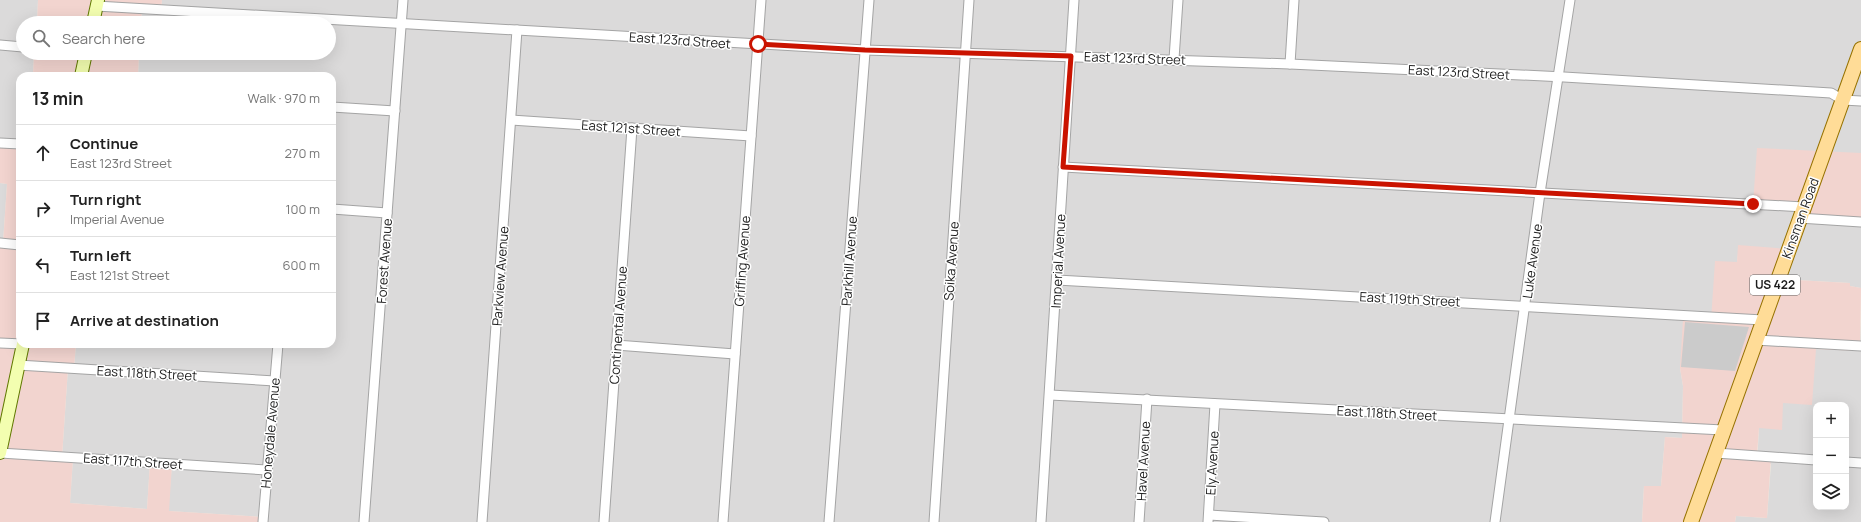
<!DOCTYPE html>
<html lang="en">
<head>
<meta charset="utf-8">
<style>
  :root { --surface:#fff; --page:#f6f6f6; --text:#222; --muted:#767676; --line:#e0e0e0 }
  body { margin:0; font-family:Manrope,sans-serif; background:var(--page); color:var(--text) }
  .controls { position:absolute; right:12px; bottom:12px; display:grid; overflow:hidden; border-radius:8px; box-shadow:0 4px 16px #0002 }
  .controls button { width:36px; height:36px; display:grid; place-items:center; padding:0; border:0; border-bottom:1px solid var(--line); background:var(--surface); color:var(--text); font:20px sans-serif }
  .stop { position:absolute; width:12px; height:12px; margin:-9px; border:3px solid #ca1300; border-radius:50%; background:#fff }
  .stop.end { background:#ca1300; border-color:#fff; box-shadow:0 1px 4px #0008 }
  .list { margin:0; padding:0; list-style:none }
  h2 { display:flex; justify-content:space-between; align-items:center; height:52px; margin:0; padding:0 16px; font-size:17px }
  h2 small { font-size:13px; font-weight:400; color:var(--muted) }
  .list li { display:grid; grid-template-columns:26px 1fr auto; gap:12px; align-items:center; box-sizing:border-box; height:56px; padding:0 16px; border-top:1px solid var(--line) }
  .list b { display:block; font-size:15px; white-space:nowrap }
  .list p { margin:0; font-size:13px; white-space:nowrap; color:var(--muted) }
  .list em { font-size:13px; font-style:normal; color:var(--muted) }
  .icon { flex:none; width:22px; height:22px; fill:none; stroke:currentColor; stroke-width:2; stroke-linecap:round; stroke-linejoin:round }
  .map { position:relative; flex:none; width:1861px; height:522px; overflow:hidden }
  .search { position:absolute; background:var(--surface); box-shadow:0 4px 16px #0002; left:16px; top:16px; width:320px; height:44px; display:flex; align-items:center; gap:10px; box-sizing:border-box; padding:0 14px; border-radius:22px; color:var(--muted); font-size:15px }
  .panel { position:absolute; background:var(--surface); box-shadow:0 4px 16px #0002; left:16px; top:72px; width:320px; height:276px; border-radius:12px }
  .map>svg:first-child { display:block }
  .residential { fill:#dbdada; fill-rule:evenodd }
  .commercial { fill:#f2d4cf }
  .religious { fill:#cbcbcb }
  .lines { fill:none; stroke-linecap:round; stroke-linejoin:round }
  .street-casing { stroke:#a4a4a4; stroke-width:11 }
  .secondary-casing { stroke:#607800; stroke-width:14 }
  .primary-casing { stroke:#967200; stroke-width:16 }
  .street { stroke:#fff; stroke-width:9 }
  .secondary { stroke:#f3feb0; stroke-width:12 }
  .primary { stroke:#ffdc97; stroke-width:14 }
  .route { stroke:#ca1300; stroke-width:5 }
  .labels { text-anchor:middle; stroke-width:3; stroke-linejoin:round; paint-order:stroke }
  .shield { fill:#fff; stroke:#616161; stroke-width:1 }
  .shield-label { font-size:12px; font-weight:bold; fill:#1d1d1d }
  .street-label { font-size:13px; fill:#1d1d1d; stroke:#fff }
</style>
</head>
<body>
<div class="map">
<svg width="1861" height="522" viewBox="0 0 1861 522">
  <rect width="100%" height="100%" fill="#efece2"/>
  <!-- residential -->
  <g class="residential">
    <polygon points="0,0 38,0 37,23 23,23 23,53 34,53 33,76 20,76 20,144 0,143"/>
    <polygon points="162,0 1861,0 1861,46 1804,207 1861,49 1861,288 1850,286 1850,283 1778,279 1739,245 1737,262 1711,320 1680,368 1683,386 1682,438 1665,437 1661,486 1644,486 1642,522 263,522 263,517 168,511 172,464 150,463 147,509 70,503 73,458 62,457 68,368 74,368 76,344 332,344 332,76 138,76 139,53 329,53 329,23 141,23 142,8 161,10"/>
    <polygon points="0,183 7,184 3,243 0,243"/>
    <path d="M1861,321V522H1735L1736,516L1767,518L1771,464L1757,463L1759,428L1783,403L1816,349L1860,351ZM1816,405H1846V507H1816Z"/>
  </g>
  <!-- commercial -->
  <g class="commercial">
    <polygon points="38,0 162,0 161,10 142,9 141,23 37,23"/>
    <polygon points="34,53 139,53 138,76 33,76"/>
    <polygon points="0,143 20,144 20,344 76,344 74,368 68,368 62,457 73,458 70,503 147,509 150,462 172,464 169,511 263,517 263,522 0,522 0,243 3,243 7,184 0,183"/>
    <polygon points="1757,148 1861,153 1861,222 1799,218 1803,207 1753,204"/>
    <polygon points="1738,245 1788,249 1778,279 1850,283 1850,286 1861,288 1860,351 1816,349 1812,405 1783,403 1782,430 1759,428 1757,455 1771,457 1767,518 1736,516 1735,522 1642,522 1644,486 1661,486 1665,437 1682,438 1683,386 1680,368 1683,319 1711,320 1715,261 1737,262"/>
  </g>
  <!-- religious -->
  <polygon class="religious" points="1685,322 1749,327 1735,371 1681,367"/>
  <g class="lines">
    <!-- street casing -->
    <g class="street-casing">
      <g id="street">
        <polyline points="96,6 865,50 1290,64 1564,77 1831,93 1843,100 1861,101"/>
        <polyline points="0,45 23,47"/>
        <polyline points="1174,59 1178,0"/>
        <polyline points="1290,64 1294,0"/>
        <polyline points="332,107 395,111"/>
        <polyline points="511,120 751,136"/>
        <polyline points="0,143 20,144"/>
        <polyline points="1063,167 1804,207"/>
        <polyline points="332,209 387,213"/>
        <polyline points="1799,218 1861,222"/>
        <polyline points="0,243 20,245"/>
        <polyline points="1057,280 1763,320"/>
        <polyline points="1756,340 1861,346"/>
        <polyline points="0,343 23,344"/>
        <polyline points="616,345 735,354"/>
        <polyline points="18,365 275,381"/>
        <polyline points="1050,395 1723,430"/>
        <polyline points="0,453 267,470"/>
        <polyline points="1716,453 1816,460"/>
        <polyline points="1846,462 1861,463"/>
        <polyline points="1209,515 1324,522"/>
        <polyline points="263,522 278,344"/>
        <polyline points="364,522 403,0"/>
        <polyline points="482,522 517,30"/>
        <polyline points="604,522 632,128"/>
        <polyline points="723,522 761,0"/>
        <polyline points="829,522 869,0"/>
        <polyline points="934,522 969,0"/>
        <polyline points="1041,522 1074,0"/>
        <polyline points="1139,522 1147,399"/>
        <polyline points="1208,522 1215,404"/>
        <polyline points="1495,522 1540,193 1570,0"/>
      </g>
    </g>
    <!-- secondary casing -->
    <g class="secondary-casing">
      <g id="secondary">
        <polyline points="93,23 98,0"/>
        <polyline points="81,76 86,53"/>
        <polyline points="0,453 23,344"/>
      </g>
    </g>
    <!-- primary casing -->
    <g class="primary-casing">
      <polyline id="primary" points="1691,522 1861,49"/>
    </g>
    <!-- street -->
    <use href="#street" class="street"/>
    <!-- secondary -->
    <use href="#secondary" class="secondary"/>
    <!-- primary -->
    <use href="#primary" class="primary"/>
  </g>
  <g class="lines">
    <!-- route -->
    <polyline class="route" points="758,44 865,50 1071,56 1063,167 1753,204"/>
  </g>
  <g class="labels">
    <!-- shield labels -->
    <rect class="shield" x="1750" y="275" width="50" height="20" rx="3"/>
    <g class="shield-label">
      <text x="1775" y="289">US 422</text>
    </g>
    <!-- street labels -->
    <g class="street-label">
      <text transform="translate(680 40) rotate(4)" y="5">East 123rd Street</text>
      <text transform="translate(1135 58) rotate(2)" y="5">East 123rd Street</text>
      <text transform="translate(1459 72) rotate(3)" y="5">East 123rd Street</text>
      <text transform="translate(631 128) rotate(4)" y="5">East 121st Street</text>
      <text transform="translate(1800 218) rotate(-70)" y="5">Kinsman Road</text>
      <text transform="translate(384 261) rotate(-86)" y="5">Forest Avenue</text>
      <text transform="translate(742 261) rotate(-86)" y="5">Griffing Avenue</text>
      <text transform="translate(849 261) rotate(-86)" y="5">Parkhill Avenue</text>
      <text transform="translate(951 261) rotate(-86)" y="5">Soika Avenue</text>
      <text transform="translate(1058 261) rotate(-87)" y="5">Imperial Avenue</text>
      <text transform="translate(1532 261) rotate(-82)" y="5">Luke Avenue</text>
      <text transform="translate(500 276) rotate(-86)" y="5">Parkview Avenue</text>
      <text transform="translate(1410 299) rotate(3)" y="5">East 119th Street</text>
      <text transform="translate(618 325) rotate(-86)" y="5">Continental Avenue</text>
      <text transform="translate(147 373) rotate(3)" y="5">East 118th Street</text>
      <text transform="translate(1387 413) rotate(3)" y="5">East 118th Street</text>
      <text transform="translate(270 433) rotate(-85)" y="5">Honeydale Avenue</text>
      <text transform="translate(133 461) rotate(4)" y="5">East 117th Street</text>
      <text transform="translate(1143 461) rotate(-87)" y="5">Havel Avenue</text>
      <text transform="translate(1212 463) rotate(-87)" y="5">Ely Avenue</text>
    </g>
  </g>
</svg>
<div class="controls">
<button>+</button>
<button>−</button>
<button><svg class="icon" aria-label="layers" viewBox="0 0 24 24"><path d="M12 4l9 5-9 5-9-5zM3 14l9 5 9-5"/></svg></button>
</div>
<div class="stop" style="left:758px;top:44px"></div>
<div class="stop end" style="left:1753px;top:204px"></div>
<div class="search"><svg class="icon" aria-label="search" viewBox="0 0 24 24"><circle cx="10" cy="10" r="6"/><path d="M15 15l6 6"/></svg>Search here</div>
<section class="panel">
<h2>13 min<small>Walk · 970 m</small></h2>
<ul class="list">
<li><svg class="icon" aria-label="ahead" viewBox="0 0 24 24"><path d="M12 20V5M6 11l6-6 6 6"/></svg><div><b>Continue</b><p>East 123rd Street</p></div><em>270 m</em></li>
<li><svg class="icon" aria-label="right" viewBox="0 0 24 24"><path d="M7 20v-9h11M14 6l5 5-5 5"/></svg><div><b>Turn right</b><p>Imperial Avenue</p></div><em>100 m</em></li>
<li><svg class="icon" aria-label="left" viewBox="0 0 24 24"><path d="M17 20v-9H6M10 6l-5 5 5 5"/></svg><div><b>Turn left</b><p>East 121st Street</p></div><em>600 m</em></li>
<li><svg class="icon" aria-label="arrive" viewBox="0 0 24 24"><path d="M6 21V4h12l-3 4 3 4H6"/></svg><div><b>Arrive at destination</b></div></li>
</ul>
</section>
</div>
</body>
</html>
